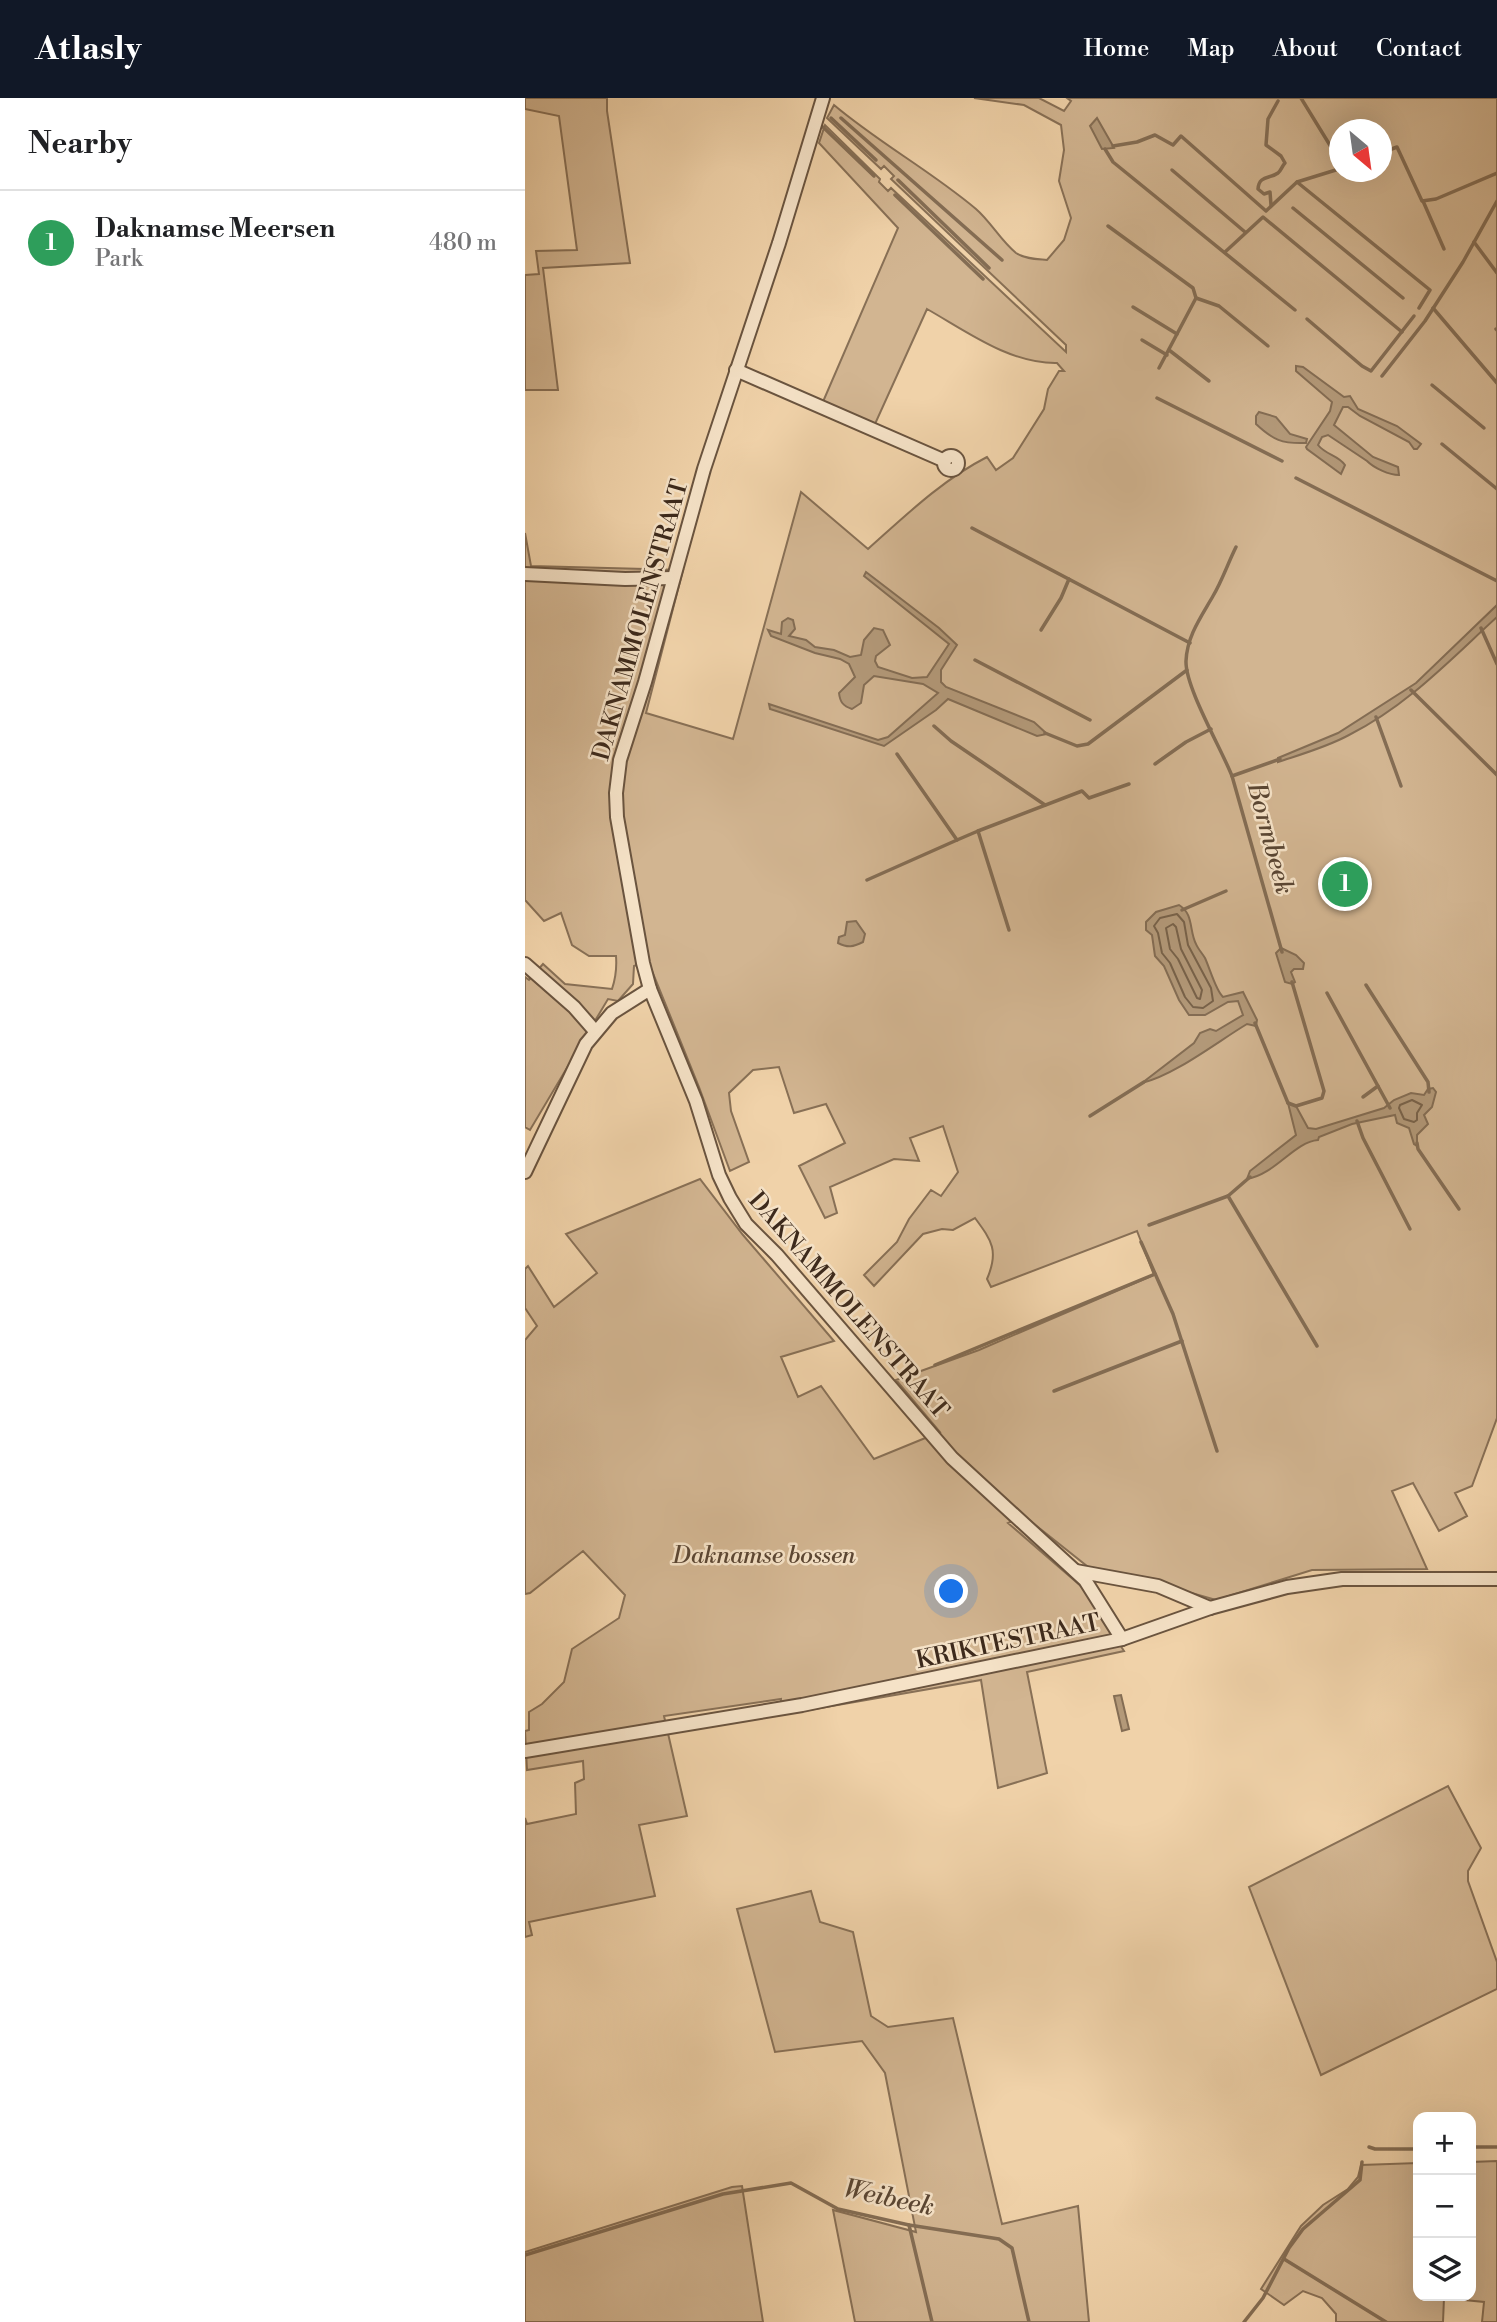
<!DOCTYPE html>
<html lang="en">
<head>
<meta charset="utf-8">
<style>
  :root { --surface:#fff; --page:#f2f2f2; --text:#202124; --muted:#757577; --line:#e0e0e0; --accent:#111827 }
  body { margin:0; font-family:"Libre Bodoni",serif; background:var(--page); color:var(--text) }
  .controls { position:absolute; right:21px; bottom:21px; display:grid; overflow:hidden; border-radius:14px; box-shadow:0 7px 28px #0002 }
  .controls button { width:63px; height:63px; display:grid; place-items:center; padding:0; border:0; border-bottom:2px solid var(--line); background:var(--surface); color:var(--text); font:35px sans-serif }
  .compass { position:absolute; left:804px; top:21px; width:63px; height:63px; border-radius:50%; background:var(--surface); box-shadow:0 7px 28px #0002; rotate:151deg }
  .you { position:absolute; left:427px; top:1494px; width:24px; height:24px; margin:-18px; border:5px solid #fff; border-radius:50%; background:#1a73e8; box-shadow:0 0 0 10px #1a73e833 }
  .badge { display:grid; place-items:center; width:46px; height:46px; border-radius:50%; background:var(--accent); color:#fff; font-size:23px; font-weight:700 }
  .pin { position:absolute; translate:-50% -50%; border:4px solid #fff; box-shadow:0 2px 7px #0006 }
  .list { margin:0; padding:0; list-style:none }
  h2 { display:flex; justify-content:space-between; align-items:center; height:91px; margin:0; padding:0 28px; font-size:30px }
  h2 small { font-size:23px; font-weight:400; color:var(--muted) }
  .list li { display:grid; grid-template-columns:46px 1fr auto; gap:21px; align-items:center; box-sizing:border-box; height:105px; padding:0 28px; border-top:2px solid var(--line) }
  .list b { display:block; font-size:26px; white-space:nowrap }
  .list p { margin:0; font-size:23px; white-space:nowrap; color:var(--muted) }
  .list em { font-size:23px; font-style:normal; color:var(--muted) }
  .icon { flex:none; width:38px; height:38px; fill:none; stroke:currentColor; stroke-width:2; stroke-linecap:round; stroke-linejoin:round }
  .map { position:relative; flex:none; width:972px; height:2224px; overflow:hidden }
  header { display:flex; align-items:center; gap:42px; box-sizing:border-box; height:98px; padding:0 35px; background:var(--accent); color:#fff }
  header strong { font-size:33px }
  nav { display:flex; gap:38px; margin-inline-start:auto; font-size:24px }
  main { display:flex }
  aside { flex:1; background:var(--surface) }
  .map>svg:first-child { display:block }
  .green { fill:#d2b591; stroke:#887056; stroke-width:2; fill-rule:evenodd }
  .water { fill:#b39979; stroke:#846d54; stroke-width:2 }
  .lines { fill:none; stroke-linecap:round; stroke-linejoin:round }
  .shore { stroke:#78624a; stroke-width:2 }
  .stream { stroke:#846d54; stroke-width:3.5 }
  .minor-casing { stroke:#6a543f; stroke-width:16 }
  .minor { stroke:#f5e2c7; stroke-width:12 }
  .labels { text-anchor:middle; stroke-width:5; stroke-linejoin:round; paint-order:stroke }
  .street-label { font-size:24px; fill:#3d2a1c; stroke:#f5e2c7 }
  .park-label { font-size:24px; font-style:italic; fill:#5b4633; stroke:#f5e2c7 }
  .water-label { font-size:26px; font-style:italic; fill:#5a4633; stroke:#f5e2c7 }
</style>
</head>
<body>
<header>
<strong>Atlasly</strong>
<nav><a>Home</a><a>Map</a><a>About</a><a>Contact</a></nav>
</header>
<main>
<aside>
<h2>Nearby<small></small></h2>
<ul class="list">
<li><span class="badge" style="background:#2e9e5b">1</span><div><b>Daknamse Meersen</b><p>Park</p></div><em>480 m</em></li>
</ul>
</aside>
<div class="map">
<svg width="972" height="2224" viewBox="0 0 972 2224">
  <rect width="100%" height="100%" fill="#f0d2a9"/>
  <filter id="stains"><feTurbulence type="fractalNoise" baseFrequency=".00286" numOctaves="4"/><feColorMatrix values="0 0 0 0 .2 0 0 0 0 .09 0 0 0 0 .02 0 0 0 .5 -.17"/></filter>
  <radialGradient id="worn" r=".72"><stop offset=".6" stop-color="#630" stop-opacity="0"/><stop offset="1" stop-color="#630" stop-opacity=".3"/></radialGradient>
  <!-- green -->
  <g class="green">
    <polygon points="0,0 82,0 82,13 105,165 18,170 33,292 0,292 0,177 14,176 11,153 52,152 34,18 0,11"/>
    <path d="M449,0H514L539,13L546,3L542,0H972V1320L947,1388L930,1395L942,1418L914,1433L888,1385L867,1393L902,1471L787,1472L691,1502L635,1486L567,1472L499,1418L483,1425L557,1489L599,1553L502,1574L522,1675L473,1690L456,1582L255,1617L256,1601L139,1618L162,1718L114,1727L130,1798L4,1824L7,1837L0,1839V1720L2,1726L51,1716L50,1685L59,1681L58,1663L2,1672L0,1633L4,1632V1614L17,1606L39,1584L47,1551L94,1520L100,1497L58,1453L5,1495L0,1496V1242L12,1228L0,1210V1171L3,1168L29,1209L72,1175L41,1136L175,1081L218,1137L309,1243L256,1259L273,1299L296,1288L349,1361L415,1334L371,1282L454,1252L629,1177L612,1133L466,1189L462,1181C474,1153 467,1143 450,1120L428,1132L417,1131L398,1136L349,1188L339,1177L372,1144L384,1121L406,1092L416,1098L433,1074L418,1028L385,1040L394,1063L369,1061L305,1089L312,1115L300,1120L274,1068L320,1045L301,1006L269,1015L254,969L228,972L204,995L206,1013L224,1064L205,1073L174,989L123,863L109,868L108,886L93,903L83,901L5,1032L0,1029V879L4,882L18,866L40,886L87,891C91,879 92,871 91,858H64L47,847L36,815L19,823L0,802V435L6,468L158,472L121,615L208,641L276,394L343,451C380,418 417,382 462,359L471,372L488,360L519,311L523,291L534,273H539L532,265C485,266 441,233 402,211L350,326L297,306L373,130L294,45L300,27L355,81L354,84L363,93L366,90L541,254V247L366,81L369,78L359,68L356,71L302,20L309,7C354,45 406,73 451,111C466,124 476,143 491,155C500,161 512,161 522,162L539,142L546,120L534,83L539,52L536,27L499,7ZM814,32H856V74H814Z"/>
    <polygon points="923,1688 956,1750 943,1773 943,1783 972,1864 972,1891 796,1977 724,1789"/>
    <polygon points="286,1793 295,1824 328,1834 346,1918 363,1929 428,1920 477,2126 553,2108 564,2224 330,2224 308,2112 391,2134 360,1975 337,1943 250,1954 212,1811"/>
    <polygon points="972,2063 972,2224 957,2224 959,2204 919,2200 918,2224 811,2224 811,2216 797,2200 778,2193 759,2207 736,2191 776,2128 798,2107 823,2091 833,2079 836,2067 893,2065 893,2198 946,2198 946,2064"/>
    <polygon points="217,2088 238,2224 0,2224 0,2154 207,2089"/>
  </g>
  <!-- water -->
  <g class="water">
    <polygon points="572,20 588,48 589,50 577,51 565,28"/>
    <path d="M771,268L778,269L819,299L825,298L833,311L872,328L896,346L892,351H889L884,344L835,318L823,309H818L809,327L848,359L873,369L874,377C864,377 849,370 842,363L803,337L797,339L793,347C801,357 813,357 820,367L816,376L782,351L781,349L805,313L807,304L771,273Z"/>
    <path d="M734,314L751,319L765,336L782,341L781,345C757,346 748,342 731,326V318Z"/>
    <path d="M341,474L414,530L432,547L416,572V584L421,589L509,624L522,636L512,638L423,601L411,612L359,648L245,611L244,606L353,642L363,639L413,595L398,586L349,578L339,587L336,605L327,611C318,608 315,604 314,595L330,579L324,566L315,561L290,555L246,538L243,532L256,536L257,524L263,520L268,522L270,531L264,538L281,542L290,549L309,552L325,559L336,557L339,542L349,530L358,532L365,547L351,558L350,563L353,569L387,580L402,579L424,546L339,478Z"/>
    <path d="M972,507V519C925,562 882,608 824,637C802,649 777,656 753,664V660L813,635L891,585Z"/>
    <path d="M654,807C669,816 664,833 671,846C673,851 677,855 680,860C685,871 691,893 698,899L718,894L732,922L731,928L722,926C692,944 650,977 617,985L669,945L675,935L685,931L691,933L718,917L713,903L703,904L680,917H664L654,902L639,868L630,858L627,837L621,832V824L631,814Z"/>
    <path d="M331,823L340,836L338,844C328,849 323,850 313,845L314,839L320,837L322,824Z"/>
    <polygon points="756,850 771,857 779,865 778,871 769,871 766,874 770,884 767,886 760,884 751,855"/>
    <path d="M908,990L911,994L907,1009L899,1017L903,1026L892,1037V1048L889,1046L884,1030L872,1025L870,1017L827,1026L794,1039L793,1042C769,1044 751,1076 722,1081L725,1073L771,1037L763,1005L771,1008L783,1030L791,1031L859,1010L869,1002L886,995L899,997L903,991Z"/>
    <polygon points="596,1597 604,1631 597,1633 589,1598"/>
  </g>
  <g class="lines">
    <!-- shore -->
    <g class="shore">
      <polygon points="652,816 659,824 663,847 686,890 688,903 678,910 668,909 660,899 645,865 637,855 633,835 629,828 635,820"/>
      <polygon points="648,826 651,829 656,851 677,892 675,901 672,900 653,861 645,851 641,830"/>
      <polygon points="887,1002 897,1007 892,1015 892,1022 889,1024 879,1021 874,1010 875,1007"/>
    </g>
    <!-- stream -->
    <g class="stream">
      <polyline points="776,0 814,62"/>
      <polyline points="306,20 351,62"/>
      <polyline points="316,20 477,162"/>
      <polyline points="298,29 349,78"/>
      <polyline points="588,48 612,44 630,37 648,47 656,38 741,113 772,84 814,71"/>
      <polyline points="580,51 588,64 770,212"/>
      <polyline points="856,55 872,49 897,103 911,101 972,75"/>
      <polyline points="647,72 720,134"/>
      <polyline points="373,82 464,170"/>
      <polyline points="772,84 905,192 894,210"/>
      <polyline points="370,97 458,181"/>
      <polyline points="898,103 919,151"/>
      <path d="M746,107L745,94L739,96L733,91C734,77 745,81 753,75C756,73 757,68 760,65L756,58L741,47L743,21L753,3"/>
      <polyline points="768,110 878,200"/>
      <polyline points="583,128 668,190 671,200 634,270"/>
      <polyline points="949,144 972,175"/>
      <polyline points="700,154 738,119 877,234"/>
      <polyline points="671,200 694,208 743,248"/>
      <polyline points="608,209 652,236"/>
      <polyline points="908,210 972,285"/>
      <polyline points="782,221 837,268 846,273 889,218"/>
      <polyline points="971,231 972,232"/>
      <polyline points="617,242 642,257"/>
      <polyline points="644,252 684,283"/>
      <polyline points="857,278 900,223 938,164 972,103"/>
      <polyline points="907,287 959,330"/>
      <polyline points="632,300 757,363"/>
      <polyline points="917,346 972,391"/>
      <polyline points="771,380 972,483"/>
      <polyline points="447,430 665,545"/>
      <polyline points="956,530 972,566"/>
      <polyline points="516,532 536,500 544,481"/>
      <polyline points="450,562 565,622"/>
      <polyline points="886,592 972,677"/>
      <polyline points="851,619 876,688"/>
      <polyline points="409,628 426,643 520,707"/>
      <polyline points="520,635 552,648 563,646 662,572"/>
      <polyline points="755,661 707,678 757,854"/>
      <polyline points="630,666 661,644 686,631"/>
      <path d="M707,678C696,650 660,589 661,563C662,538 676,519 688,498C697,483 703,465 711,449"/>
      <polyline points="453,733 557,693 564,700 604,686"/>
      <polyline points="432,742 453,733 484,832"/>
      <polyline points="342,782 432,742 372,656"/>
      <polyline points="657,812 701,793"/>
      <polyline points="841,887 903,984 904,994"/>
      <polyline points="802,895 865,1010"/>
      <polyline points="730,925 763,1005"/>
      <polyline points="838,999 853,988"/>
      <polyline points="763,1005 771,1008 797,1000 799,993 767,884"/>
      <polyline points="565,1018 619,984"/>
      <polyline points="832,1023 838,1040 885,1131"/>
      <polyline points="892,1045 893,1051 934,1111"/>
      <polyline points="703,1098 792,1248"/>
      <polyline points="624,1127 703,1098 725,1079"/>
      <polyline points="616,1144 648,1216 692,1353"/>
      <polyline points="410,1267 630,1176"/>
      <polyline points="529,1293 657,1243"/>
      <polyline points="844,2049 850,2051 893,2051"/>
      <polyline points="946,2049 972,2049"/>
      <polyline points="384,2127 407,2224"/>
      <polyline points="0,2157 198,2096 266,2085 313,2111 384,2127 474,2141 487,2150 504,2224"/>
      <polyline points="759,2161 861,2224"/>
      <polyline points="719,2224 738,2200 764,2150 778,2131 835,2082 837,2064"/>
    </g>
    <!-- minor casing -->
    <g class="minor-casing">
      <g id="minor">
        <polyline points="298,0 254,145 179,371 120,584 95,662 91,695 92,719 118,865 125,891 171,1003 194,1077 205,1100 221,1126 252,1157 427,1360 560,1482 597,1541"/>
        <polyline points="211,272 420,363"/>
        <circle cx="426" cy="365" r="7"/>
        <polyline points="0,476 100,481 148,480"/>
        <polyline points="0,866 49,909 70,933"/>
        <polyline points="0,1074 61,946 87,915 125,891"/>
        <polyline points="551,1473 633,1488 685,1510"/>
        <polyline points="0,1653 277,1607 597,1541 685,1510 762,1489 817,1481 972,1481"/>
      </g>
    </g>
    <!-- minor -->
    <use href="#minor" class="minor"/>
  </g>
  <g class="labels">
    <!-- street labels -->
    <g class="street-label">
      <text transform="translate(115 522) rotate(-74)" y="8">DAKNAMMOLENSTRAAT</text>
      <text transform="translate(324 1207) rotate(49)" y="8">DAKNAMMOLENSTRAAT</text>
      <text transform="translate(483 1543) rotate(-12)" y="8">KRIKTESTRAAT</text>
    </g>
    <!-- park labels -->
    <g class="park-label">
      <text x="239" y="1465">Daknamse bossen</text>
    </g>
    <!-- water labels -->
    <g class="water-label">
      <text transform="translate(746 740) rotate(75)" y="9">Bormbeek</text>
      <text transform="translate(364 2099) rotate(12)" y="9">Weibeek</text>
    </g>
  </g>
  <rect width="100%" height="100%" filter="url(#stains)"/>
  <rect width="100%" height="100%" fill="url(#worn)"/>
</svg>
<div class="controls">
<button>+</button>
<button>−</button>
<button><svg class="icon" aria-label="layers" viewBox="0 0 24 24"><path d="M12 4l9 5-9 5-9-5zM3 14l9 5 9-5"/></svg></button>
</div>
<svg class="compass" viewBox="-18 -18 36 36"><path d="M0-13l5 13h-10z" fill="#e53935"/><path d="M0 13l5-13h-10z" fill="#757577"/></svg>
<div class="you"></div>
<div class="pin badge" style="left:820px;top:786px;background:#2e9e5b">1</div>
</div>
</main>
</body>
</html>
